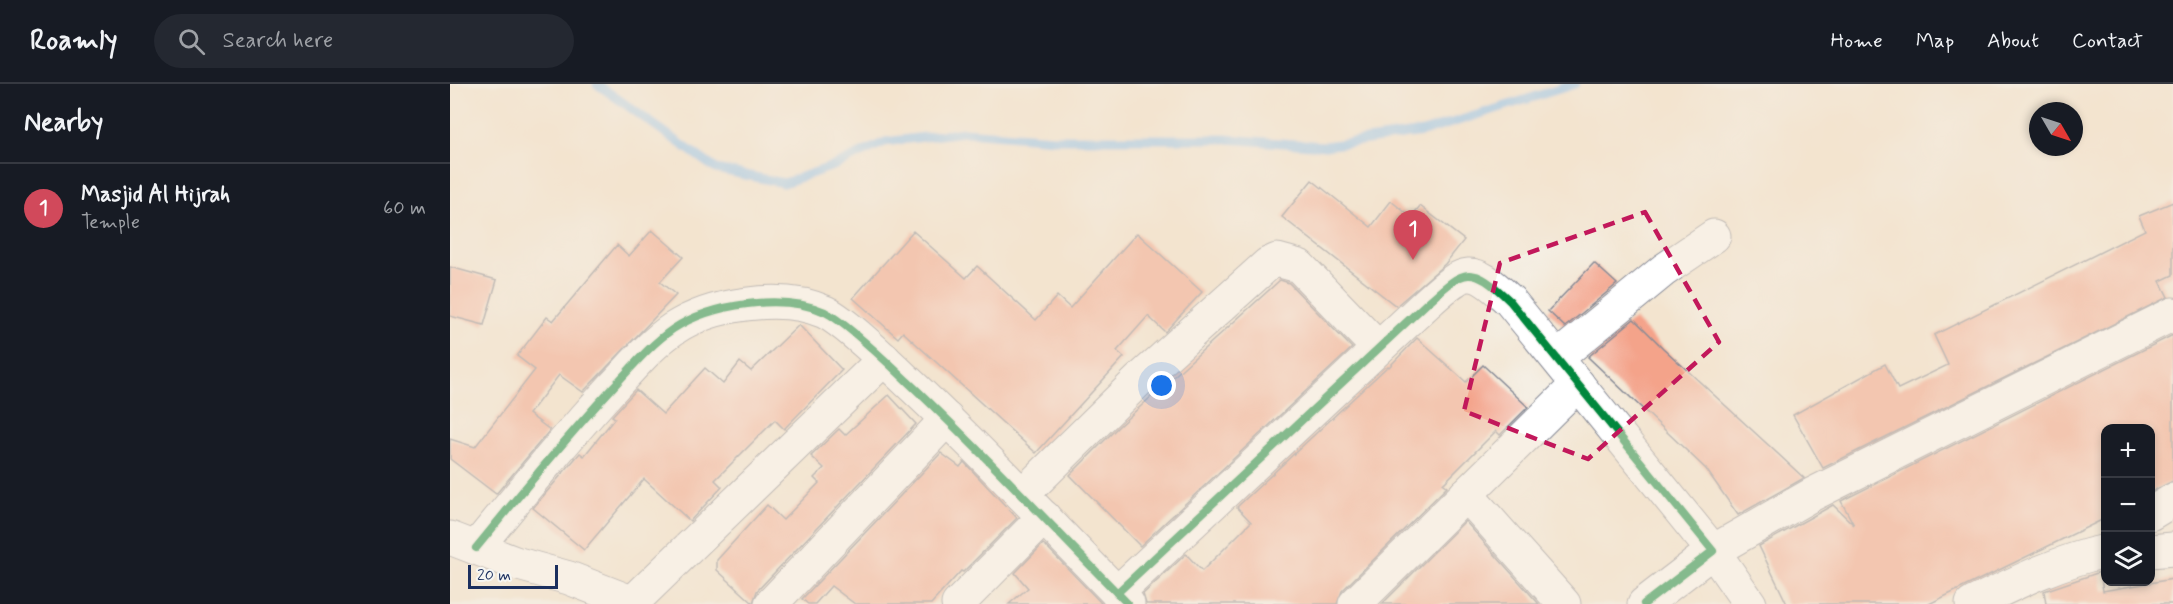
<!DOCTYPE html>
<html lang="en">
<head>
<meta charset="utf-8">
<style>
  :root { --surface:#171b24; --page:#242831; --text:#f1f3f6; --muted:#9ea1a6; --line:#363941; --accent:#d1495b }
  body { margin:0; font-family:Mynerve,sans-serif; background:var(--page); color:var(--text) }
  .controls { position:absolute; right:18px; bottom:18px; display:grid; overflow:hidden; border-radius:12px; box-shadow:0 3px 9px #0003 }
  .controls button { width:54px; height:54px; display:grid; place-items:center; padding:0; border:0; border-bottom:2px solid var(--line); background:var(--surface); color:var(--text); font:30px sans-serif }
  .compass { position:absolute; left:1579px; top:18px; width:54px; height:54px; border-radius:50%; background:var(--surface); box-shadow:0 3px 9px #0003; rotate:129deg }
  .scale { position:absolute; left:18px; bottom:15px; width:90px; box-sizing:border-box; padding-left:6px; border:3px solid #1b2f5e; border-top:0; font-size:16px; line-height:21px; white-space:nowrap; color:#1b2f5e; -webkit-text-stroke:4px #f6f6f2; paint-order:stroke }
  .you { position:absolute; left:712px; top:302px; width:21px; height:21px; margin:-15px; border:4px solid #fff; border-radius:50%; background:#1a73e8; box-shadow:0 0 0 9px #1a73e833 }
  .badge { display:grid; place-items:center; width:39px; height:39px; border-radius:50%; background:var(--accent); color:#fff; font-size:20px; font-weight:700 }
  .pin { position:absolute; translate:-50% -50px; filter:drop-shadow(0 2px 3px #0008) }
  .pin::after { content:''; position:absolute; top:32px; width:21px; height:18px; background:inherit; clip-path:polygon(0 0,100% 0,50% 100%) }
  .list { margin:0; padding:0; list-style:none }
  h2 { display:flex; justify-content:space-between; align-items:center; height:78px; margin:0; padding:0 24px; font-size:26px }
  h2 small { font-size:20px; font-weight:400; color:var(--muted) }
  .list li { display:grid; grid-template-columns:39px 1fr auto; gap:18px; align-items:center; box-sizing:border-box; height:90px; padding:0 24px; border-top:2px solid var(--line) }
  .list b { display:block; font-size:22px; white-space:nowrap }
  .list p { margin:0; font-size:20px; white-space:nowrap; color:var(--muted) }
  .list em { font-size:20px; font-style:normal; color:var(--muted) }
  .icon { flex:none; width:33px; height:33px; fill:none; stroke:currentColor; stroke-width:2; stroke-linecap:round; stroke-linejoin:round }
  .map { position:relative; flex:none; width:1723px; height:520px; overflow:hidden }
  header { display:flex; align-items:center; gap:36px; box-sizing:border-box; height:84px; padding:0 30px; background:var(--surface); border-bottom:2px solid var(--line) }
  header strong { font-size:28px }
  nav { display:flex; gap:33px; margin-inline-start:auto; font-size:21px }
  .search { width:420px; height:54px; background:var(--page); display:flex; align-items:center; gap:15px; box-sizing:border-box; padding:0 21px; border-radius:33px; color:var(--muted); font-size:22px }
  main { display:flex }
  aside { flex:1; background:var(--surface) }
  .map>svg:first-child { display:block }
  .lines { fill:none; stroke-linecap:round; stroke-linejoin:round }
  .stream { stroke:#7dbbf1; stroke-width:9 }
  .building { fill:#f4a38a }
  .street-casing { stroke:#878a96; stroke-width:35 }
  .street { stroke:#fff; stroke-width:33 }
  .cycleway-casing { stroke:#f6f6f2; stroke-width:11 }
  .cycleway { stroke:#00873e; stroke-width:8 }
  .marked { fill:none; stroke:#c2185b; stroke-width:4.5; stroke-dasharray:12 8; stroke-linejoin:round }
</style>
</head>
<body>
<header>
<strong>Roamly</strong>
<div class="search"><svg class="icon" aria-label="search" viewBox="0 0 24 24"><circle cx="10" cy="10" r="6"/><path d="M15 15l6 6"/></svg>Search here</div>
<nav><a>Home</a><a>Map</a><a>About</a><a>Contact</a></nav>
</header>
<main>
<aside>
<h2>Nearby<small></small></h2>
<ul class="list">
<li><span class="badge">1</span><div><b>Masjid Al Hijrah</b><p>Temple</p></div><em>60 m</em></li>
</ul>
</aside>
<div class="map">
<svg width="1723" height="520" viewBox="0 0 1723 520">
  <rect width="100%" height="100%" fill="#f6f6f2"/>
  <filter id="ink" filterUnits="userSpaceOnUse"><feTurbulence type="fractalNoise" baseFrequency=".0167" numOctaves="2"/><feDisplacementMap in="SourceGraphic" scale="12" xChannelSelector="R" yChannelSelector="G"/><feConvolveMatrix kernelMatrix="1 2 1 2 8 2 1 2 1" color-interpolation-filters="sRGB"/></filter>
  <filter id="wash" filterUnits="userSpaceOnUse"><feTurbulence type="fractalNoise" baseFrequency=".008" numOctaves="4" result="noise"/><feDisplacementMap in="SourceGraphic" scale="24" xChannelSelector="R" yChannelSelector="G"/><feGaussianBlur stdDeviation="1.35" result="paint"/><feColorMatrix in="noise" values="0 0 0 0 0 0 0 0 0 0 0 0 0 0 0 0 0 1.4 0 .05"/><feComposite in="paint" operator="in"/></filter>
  <g filter="url(#wash)">
    <rect width="100%" height="100%" fill="#f3e4cf"/>
    <g class="lines">
      <!-- stream -->
      <polyline class="stream" points="147,0 266,85 334,99 386,81 435,58 514,48 605,55 775,55 875,62 973,48 1125,0"/>
    </g>
    <g id="blocks">
      <!-- building -->
      <g class="building">
        <polygon points="862,96 921,143 941,117 961,133 970,122 1014,156 995,180 946,222 832,133"/>
        <polygon points="1723,118 1723,191 1710,197 1718,213 1373,384 1343,331 1435,280 1448,305 1498,281 1484,251 1695,146 1689,132"/>
        <polygon points="202,146 233,173 210,198 226,211 133,308 109,291 79,330 100,346 46,410 0,375 0,355 25,363 85,286 67,272 97,233 103,237 167,161 179,172"/>
        <polygon points="463,147 516,194 527,182 586,236 607,212 620,224 687,149 752,208 715,248 698,232 667,267 674,273 586,369 453,248 448,254 403,214"/>
        <polygon points="1144,179 1167,200 1115,243 1098,227"/>
        <polygon points="0,183 47,196 34,241 0,232"/>
        <polygon points="830,196 839,199 902,264 690,462 620,391 669,342"/>
        <polygon points="1184,235 1213,264 1354,394 1288,431 1256,385 1138,273"/>
        <polygon points="349,241 392,286 334,345 325,336 265,396 272,403 240,437 194,395 134,466 83,424 130,369 134,372 165,334 162,332 186,306 213,330 255,284 273,300 290,278 301,287"/>
        <polygon points="1723,251 1723,397 1701,408 1701,345 1656,345 1656,434 1479,520 1337,520 1309,462 1383,421 1404,441 1391,417"/>
        <polygon points="967,254 1016,298 1033,281 1078,323 1050,351 1046,347 993,400 997,403 892,507 887,520 696,520 693,510 736,470 752,487 801,438 787,423 938,282 939,283"/>
        <polygon points="439,311 466,340 307,507 303,519 267,486 267,476 317,421 333,436 369,399 364,394 374,384 361,372 389,345 395,351"/>
        <polygon points="491,369 510,383 514,378 567,434 513,488 511,487 481,520 405,520 381,502 365,520 358,520 352,515"/>
        <polygon points="1015,437 1089,520 932,520"/>
        <polygon points="593,460 596,462 652,520 559,520 578,504 565,489"/>
        <polygon points="1650,488 1653,507 1723,495 1723,520 1596,520 1594,507"/>
      </g>
    </g>
  </g>
  <g filter="url(#ink)">
    <use href="#blocks" fill-opacity="0" stroke="#878a96" stroke-width="1.5"/>
    <g class="lines">
      <!-- street casing -->
      <g class="street-casing">
        <g id="street">
          <polyline points="1108,273 1214,186 1264,152"/>
          <polyline points="1016,410 1114,520"/>
          <polyline points="572,411 689,296 818,180 827,176 849,182 928,264"/>
          <polyline points="1700,430 1723,416"/>
          <polyline points="0,454 65,479 119,494 186,520"/>
          <path d="M26,464C71,409 116,354 164,302C182,283 201,260 223,245C261,220 332,209 375,228C397,239 439,280 458,298C534,369 605,446 678,520"/>
          <polyline points="1700,467 1723,465"/>
          <path d="M667,509L977,219C1015,185 1020,179 1060,217L1263,467L1194,520"/>
          <polyline points="183,518 434,275"/>
          <polyline points="321,520 497,335"/>
          <polyline points="508,520 594,433"/>
          <polyline points="905,520 1128,300"/>
          <polyline points="1300,520 1263,467 1363,410 1723,230"/>
          <path d="M1522,520C1565,499 1609,477 1656,467"/>
        </g>
      </g>
      <!-- street -->
      <use href="#street" class="street"/>
      <!-- cycleway casing -->
      <g class="cycleway-casing">
        <g id="cycleway">
          <path d="M26,464C71,409 116,354 164,302C182,283 201,260 223,245C261,220 332,209 375,228C397,239 439,280 458,298C534,369 605,446 678,520"/>
          <path d="M667,509L977,219C1015,185 1020,179 1060,217L1263,467L1194,520"/>
        </g>
      </g>
      <!-- cycleway -->
      <use href="#cycleway" class="cycleway"/>
    </g>
  </g>
  <!-- marked area -->
  <path d="M0 0H1723V520H0ZM1195,128L1269,258L1138,375L1014,327L1050,179Z" fill="#f3e4cf" fill-opacity=".55" fill-rule="evenodd"/>
  <path class="marked" d="M1195,128L1269,258L1138,375L1014,327L1050,179Z"/>
</svg>
<div class="controls">
<button>+</button>
<button>−</button>
<button><svg class="icon" aria-label="layers" viewBox="0 0 24 24"><path d="M12 4l9 5-9 5-9-5zM3 14l9 5 9-5"/></svg></button>
</div>
<svg class="compass" viewBox="-18 -18 36 36"><path d="M0-13l5 13h-10z" fill="#e53935"/><path d="M0 13l5-13h-10z" fill="#9ea1a6"/></svg>
<div class="scale">20 m</div>
<div class="you"></div>
<div class="pin badge" style="left:963px;top:176px">1</div>
</div>
</main>
</body>
</html>
